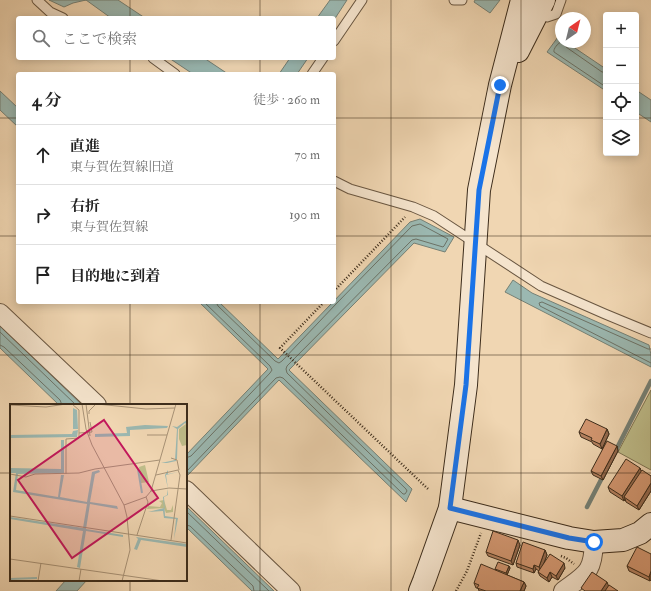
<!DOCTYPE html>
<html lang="ja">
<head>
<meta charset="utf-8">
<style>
  :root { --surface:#fff; --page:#f6f6f6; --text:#222; --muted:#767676; --line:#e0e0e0 }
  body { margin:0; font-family:"IM FELL Double Pica","Noto Serif JP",serif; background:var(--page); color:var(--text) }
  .controls { position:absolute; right:12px; top:12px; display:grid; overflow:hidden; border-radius:4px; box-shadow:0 2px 10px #0003 }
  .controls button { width:36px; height:36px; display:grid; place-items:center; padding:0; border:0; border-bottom:1px solid var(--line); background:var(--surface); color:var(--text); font:20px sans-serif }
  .compass { position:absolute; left:555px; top:12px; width:36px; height:36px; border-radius:50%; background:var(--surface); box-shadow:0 2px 10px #0003; rotate:35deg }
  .stop { position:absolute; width:12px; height:12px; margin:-9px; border:3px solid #1a73e8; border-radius:50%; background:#fff }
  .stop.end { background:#1a73e8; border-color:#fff; box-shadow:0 1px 4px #0008 }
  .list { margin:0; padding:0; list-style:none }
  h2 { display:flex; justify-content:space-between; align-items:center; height:52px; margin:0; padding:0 16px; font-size:17px }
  h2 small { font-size:13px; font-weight:400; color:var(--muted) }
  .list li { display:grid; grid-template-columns:26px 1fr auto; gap:12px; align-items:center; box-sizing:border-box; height:60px; padding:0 16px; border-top:1px solid var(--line) }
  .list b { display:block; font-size:15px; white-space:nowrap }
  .list p { margin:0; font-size:13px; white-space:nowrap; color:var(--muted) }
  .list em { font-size:13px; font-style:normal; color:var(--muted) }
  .icon { flex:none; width:22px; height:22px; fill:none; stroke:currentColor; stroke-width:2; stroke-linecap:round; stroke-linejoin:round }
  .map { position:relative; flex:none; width:651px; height:591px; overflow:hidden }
  .search { position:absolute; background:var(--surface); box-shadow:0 2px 10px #0003; left:16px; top:16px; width:320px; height:44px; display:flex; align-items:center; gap:10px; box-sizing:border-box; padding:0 14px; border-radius:4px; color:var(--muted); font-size:15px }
  .panel { position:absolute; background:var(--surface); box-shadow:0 2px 10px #0003; left:16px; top:72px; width:320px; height:232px; border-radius:4px }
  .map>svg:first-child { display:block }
  .green { fill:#bebc89; stroke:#7d7452 }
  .water { fill:#9bb8b1; stroke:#758075 }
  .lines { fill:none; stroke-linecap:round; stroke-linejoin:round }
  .shore { stroke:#6c7266; stroke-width:1 }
  .stream { stroke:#758075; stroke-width:4.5 }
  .lane-casing { stroke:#695641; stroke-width:11 }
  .street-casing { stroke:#695641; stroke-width:20 }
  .secondary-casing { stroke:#3c2c1b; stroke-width:24 }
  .path { stroke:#3c2c1b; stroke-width:2.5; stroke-dasharray:1 2; stroke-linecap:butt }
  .lane { stroke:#f5e4cd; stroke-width:9 }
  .street { stroke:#f5e4cd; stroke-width:18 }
  .secondary { stroke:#f5e4cd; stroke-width:22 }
  .wall { fill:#b58261; stroke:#3c2c1b }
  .shaded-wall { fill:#946a4f; stroke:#3c2c1b }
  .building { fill:#d39771; stroke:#3c2c1b }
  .route { stroke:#1a73e8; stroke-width:5 }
  .grid { fill:none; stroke:#3c2c1b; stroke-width:1; stroke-opacity:0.55 }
  .inset-river { fill:none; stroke:#9bb8b1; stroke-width:2 }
  .inset-road { fill:none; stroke:#a89276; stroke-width:1 }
  .view { fill:#c2185b; fill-opacity:0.15; stroke:#c2185b; stroke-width:2 }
  .inset-edge { fill:none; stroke:#3c2c1b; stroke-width:2 }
</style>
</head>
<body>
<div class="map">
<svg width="651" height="591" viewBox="0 0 651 591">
  <rect width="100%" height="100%" fill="#f0d6b2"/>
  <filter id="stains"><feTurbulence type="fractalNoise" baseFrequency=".005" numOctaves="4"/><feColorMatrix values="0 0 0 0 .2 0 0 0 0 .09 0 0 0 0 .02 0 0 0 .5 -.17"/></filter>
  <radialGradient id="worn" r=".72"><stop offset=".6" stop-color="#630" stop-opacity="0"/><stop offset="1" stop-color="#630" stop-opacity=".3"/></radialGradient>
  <!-- green -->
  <polygon class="green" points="651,390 651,470 618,452"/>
  <!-- water -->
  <g class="water">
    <polygon points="49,0 118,0 145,18 111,18 86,0 73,3 64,7"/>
    <polygon points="330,0 347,0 334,20 334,18 317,18"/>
    <polygon points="475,0 500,0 490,13 474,2"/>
    <polygon points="558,37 561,39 561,42 566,42 606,69 606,91 547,52"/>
    <polygon points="169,58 204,58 228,74 193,74"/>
    <polygon points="290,58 308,58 297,74 279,74"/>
    <polygon points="636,90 651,100 651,122 636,112"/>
    <polygon points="0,91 18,108 18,127 0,110"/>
    <polygon points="420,219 454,237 445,252 414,243 289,370 412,489 406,502 279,380 186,477 186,455 268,369 199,302 219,302 278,359 410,222"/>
    <polygon points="513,280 532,293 649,345 651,355 651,367 505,292"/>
    <polygon points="0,326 82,405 59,405 0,348"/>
    <polygon points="186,506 274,591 252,591 186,527"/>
    <polygon points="66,580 87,580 77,591 56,591"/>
  </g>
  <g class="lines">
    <!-- shore -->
    <g class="shore">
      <path d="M561,42C558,43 553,49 554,52L606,87"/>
      <polyline points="564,42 566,47 602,72 606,72"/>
      <polyline points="0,332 76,405"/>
      <polyline points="0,345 4,347 60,400 62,405"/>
      <polyline points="651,349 648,349 542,302 539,303 540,306 651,363"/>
      <polyline points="186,458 191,456 270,373 272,370 270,366 204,302"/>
      <polyline points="186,472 276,378 280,377 283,378 403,494 405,494 407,491 406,489 287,373 286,369 287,366 412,240 416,239 443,247 444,246 448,239 420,224 412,226 336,304 282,361 279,363 275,361 218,306 216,302"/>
      <polyline points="186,511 269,591"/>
      <polyline points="186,525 190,526 253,586 254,591"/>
    </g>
    <!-- stream -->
    <g class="stream">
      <polyline points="615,452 651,381"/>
      <polyline points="587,507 604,474"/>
    </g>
    <!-- lane casing -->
    <g class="lane-casing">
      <g id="lane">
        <polyline points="37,0 50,12 63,18"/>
        <polyline points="454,0 462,0"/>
        <polyline points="537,11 547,17 556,14 561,0"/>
        <polyline points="334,41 362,0"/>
        <polyline points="153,58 175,74"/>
        <polyline points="312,74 323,58"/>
        <polyline points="334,181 350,189 413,207 434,216 541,286 605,314 651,333"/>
      </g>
    </g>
    <!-- street casing -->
    <g class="street-casing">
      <g id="street">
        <polyline points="0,313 97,405"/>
        <polyline points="186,490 291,591"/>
        <path d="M563,591C586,574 593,573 594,542"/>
      </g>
    </g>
    <!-- secondary casing -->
    <g class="secondary-casing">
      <g id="secondary">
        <polyline points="518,51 544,0"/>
        <polyline points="450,508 569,538 594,542 623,540 640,533 651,524"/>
        <polyline points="420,591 424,581 450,508 466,385 479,190 500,85 522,0"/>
      </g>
    </g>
    <!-- path -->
    <g class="path">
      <polyline points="334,291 405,217"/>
      <polyline points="324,302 280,348 428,489"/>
      <polyline points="561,556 566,558 574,564"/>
      <polyline points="456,591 467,571 481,533"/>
    </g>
    <!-- lane -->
    <use href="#lane" class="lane"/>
    <!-- street -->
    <use href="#street" class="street"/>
    <!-- secondary -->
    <use href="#secondary" class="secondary"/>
  </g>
  <!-- wall -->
  <g class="wall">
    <polygon points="607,429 609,434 602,449 593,444 592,442 581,437 579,432"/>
    <polygon points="617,446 618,451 603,480 593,475 591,471"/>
    <polygon points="640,468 641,471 651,476 651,491 639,510 626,502 625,499 624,501 610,492 608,487"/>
    <polygon points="520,545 513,565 488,556 486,552"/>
    <polygon points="545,550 547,555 543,564 565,568 558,580 552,577 549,582 540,576 538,572 539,571 536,569 534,573 517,567 516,563"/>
    <polygon points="651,554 651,580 650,581 629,571 627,566"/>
    <polygon points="509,566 510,568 507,575 524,582 526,586 524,591 479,591 478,588 476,588 474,583 496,570 495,569"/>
  </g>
  <!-- shaded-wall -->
  <g class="shaded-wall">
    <polygon points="607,429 609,434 602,449 600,444"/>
    <polygon points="617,446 618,451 603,480 601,476"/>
    <polygon points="640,468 642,473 624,497 625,499 624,501 622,496"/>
    <polygon points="651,483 651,491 639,510 637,506"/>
    <polygon points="518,540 520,545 513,565 511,561"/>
    <polygon points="545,550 547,555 541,571 539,567"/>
    <polygon points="564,563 565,568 558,580 556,576"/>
    <polygon points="534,565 536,569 534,573 533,569"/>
    <polygon points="509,566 510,568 507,575 506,573"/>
    <polygon points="651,571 651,580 650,581 649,577"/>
    <polygon points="550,572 552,577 549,582 547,578"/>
    <polygon points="524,582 526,586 524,591 520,591"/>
    <polygon points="607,582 609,587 606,591 601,591"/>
  </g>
  <!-- building -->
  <g class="building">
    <polygon points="586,419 607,429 600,444 591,440 592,438 579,432"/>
    <polygon points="607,441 617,446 601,476 591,471"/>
    <polygon points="626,459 640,468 622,496 608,487"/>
    <polygon points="642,470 651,476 651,483 637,506 624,497"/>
    <polygon points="493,531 518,540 511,561 486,552"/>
    <polygon points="523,542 545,550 539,567 534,565 533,569 516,563"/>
    <polygon points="637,547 651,554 651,571 649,577 627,566"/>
    <polygon points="550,554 564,563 556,576 550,572 547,578 538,572"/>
    <polygon points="498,562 509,566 506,573 495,569"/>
    <polygon points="481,564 524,582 520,591 486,591 477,588 479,585 474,583"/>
    <polygon points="592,572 607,582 601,591 585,591 581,588"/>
    <polygon points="609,585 618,591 605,591"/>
  </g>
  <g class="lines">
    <!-- route -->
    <polyline class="route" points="500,85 479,190 466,385 450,508 569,538 594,542"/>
  </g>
  <!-- grid -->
  <path class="grid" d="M130,0V18M260,0V18M391,0V591M521,0V591M130,58V74M260,58V74M0,118H18M334,118H606M636,118H651M0,236H18M334,236H651M130,302V405M260,302V591M0,355H651M0,473H11M186,473H651M130,580V591"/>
  <!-- overview -->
  <g transform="translate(10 404)">
    <rect width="177" height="177" fill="#f0d6b2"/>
    <path d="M176,20L177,41L172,42L169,35V25ZM135,61L139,78L131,79L129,63ZM154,96L157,106H161L163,101V108L156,109L154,104L137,105L138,102L150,103L152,99L149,97Z" fill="#bebc89"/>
    <path d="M63,4L67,6L68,25H63ZM177,16V21L175,19L168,25L167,55L166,57L157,59L158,66V70L168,68L156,71L158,85V91L154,93L155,112L168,114L164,135L166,115L154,114L153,107L138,108L154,104L153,93L157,91L158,85L155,71L158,66L157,59H151L165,56L167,25L162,22L167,23ZM135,21L158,22L157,24L120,26V32L85,33V30L117,29L116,23ZM68,26L67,33L0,34V31L62,30L63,27ZM51,36H54V69L8,70L6,86L48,93L51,71H54L50,93L77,98L82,68L89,66L90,68L85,70L80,98L107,102L108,105L80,100L76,125L113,131V133L76,127L70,164L67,163L73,127L0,115V113L73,124L77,100L3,88L6,69H0V64L51,65ZM126,133L177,140V143L131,136L127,146L124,145L128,135Z" fill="#9bb8b1"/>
    <path class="inset-river" d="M128,65L132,89M0,175L27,174"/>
    <path class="inset-road" d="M72,0L76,25L82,41L114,101L117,113L120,146L112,177M76,0L80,32M87,0L136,5L165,4M0,1L36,3L56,0M79,10V7L86,0M69,29L82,28L80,18M137,31H157M161,54L167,56L169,66M0,70L16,73L25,70L69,69L85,65L150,56M56,70V35L69,34V6L62,0M146,71L168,66L170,71L161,136M141,87L159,84L177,85M114,101L136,93L141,87L166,0M0,112L177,139M127,131L138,98L136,93M0,155L153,177M28,177L31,159M69,177L71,165"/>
    <path class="view" d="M94,16L148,94L62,154L8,76Z"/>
    <rect width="177" height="177" class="inset-edge"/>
  </g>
  <rect width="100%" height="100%" filter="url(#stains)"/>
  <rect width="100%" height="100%" fill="url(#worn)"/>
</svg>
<div class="controls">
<button>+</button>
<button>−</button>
<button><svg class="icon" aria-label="locate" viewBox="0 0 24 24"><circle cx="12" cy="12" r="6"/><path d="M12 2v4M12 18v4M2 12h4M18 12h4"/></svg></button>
<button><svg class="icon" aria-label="layers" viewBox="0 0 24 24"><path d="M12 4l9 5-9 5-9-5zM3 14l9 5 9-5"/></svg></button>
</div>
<svg class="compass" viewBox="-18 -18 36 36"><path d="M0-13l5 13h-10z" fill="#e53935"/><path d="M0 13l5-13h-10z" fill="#767676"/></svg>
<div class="stop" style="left:594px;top:542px"></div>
<div class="stop end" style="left:500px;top:85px"></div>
<div class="search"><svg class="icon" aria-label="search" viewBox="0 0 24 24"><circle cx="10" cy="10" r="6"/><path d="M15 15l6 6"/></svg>ここで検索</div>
<section class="panel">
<h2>4 分<small>徒歩 · 260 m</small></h2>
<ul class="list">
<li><svg class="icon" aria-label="ahead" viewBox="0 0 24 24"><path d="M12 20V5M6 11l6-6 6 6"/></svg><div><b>直進</b><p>東与賀佐賀線旧道</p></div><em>70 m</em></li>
<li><svg class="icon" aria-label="right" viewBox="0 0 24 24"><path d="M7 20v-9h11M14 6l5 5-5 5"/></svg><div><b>右折</b><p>東与賀佐賀線</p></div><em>190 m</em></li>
<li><svg class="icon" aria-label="arrive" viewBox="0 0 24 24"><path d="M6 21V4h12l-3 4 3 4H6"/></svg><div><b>目的地に到着</b></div></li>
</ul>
</section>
</div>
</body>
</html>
